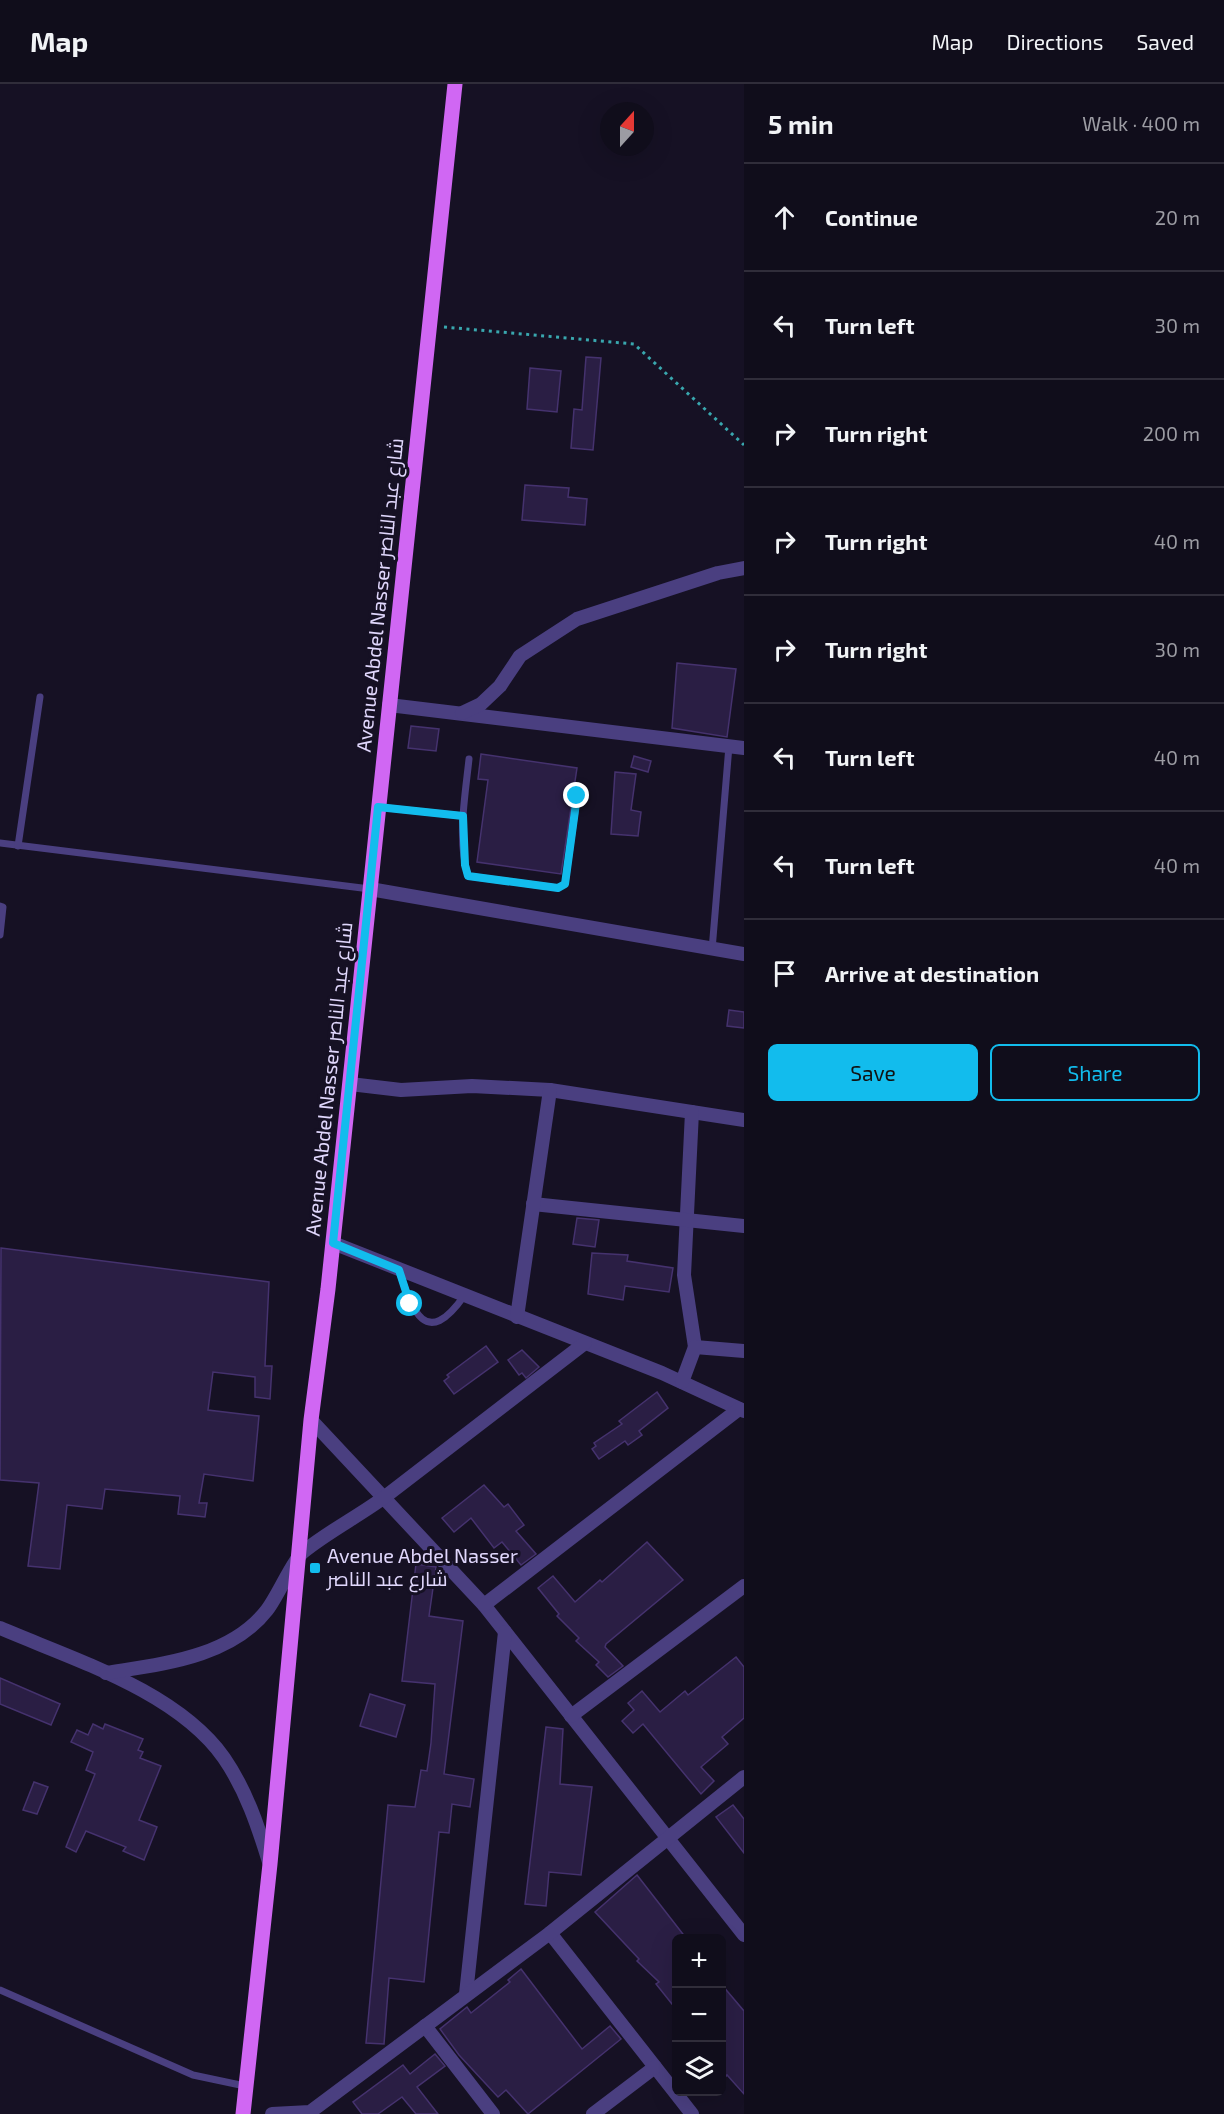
<!DOCTYPE html>
<html lang="en">
<head>
<meta charset="utf-8">
<style>
  :root { --surface:#100d1b; --page:#191624; --text:#f1f3f6; --muted:#9c9ca3; --line:#302d3a; --accent:#12bced }
  body { margin:0; font-family:"Exo 2",Cairo,sans-serif; background:var(--page); color:var(--text) }
  .controls { position:absolute; right:18px; bottom:18px; display:grid; overflow:hidden; border-radius:9px; box-shadow:0 6px 24px #0002 }
  .controls button { width:54px; height:54px; display:grid; place-items:center; padding:0; border:0; border-bottom:2px solid var(--line); background:var(--surface); color:var(--text); font:30px sans-serif }
  .compass { position:absolute; left:600px; top:18px; width:54px; height:54px; border-radius:50%; background:var(--surface); box-shadow:0 6px 24px #0002; rotate:21deg }
  .stop { position:absolute; width:18px; height:18px; margin:-14px; border:4px solid #12bced; border-radius:50%; background:#fff }
  .stop.end { background:#12bced; border-color:#fff; box-shadow:0 2px 6px #0008 }
  .list { margin:0; padding:0; list-style:none }
  h2 { display:flex; justify-content:space-between; align-items:center; height:78px; margin:0; padding:0 24px; font-size:26px }
  h2 small { font-size:20px; font-weight:400; color:var(--muted) }
  .list li { display:grid; grid-template-columns:39px 1fr auto; gap:18px; align-items:center; box-sizing:border-box; height:108px; padding:0 24px; border-top:2px solid var(--line) }
  .list b { display:block; font-size:22px; white-space:nowrap }
  .list em { font-size:20px; font-style:normal; color:var(--muted) }
  .actions { display:flex; gap:12px; padding:18px 24px }
  .actions a { flex:1; padding:14px 0; border:2px solid var(--accent); border-radius:9px; text-align:center; font-size:21px; color:var(--accent) }
  .actions .main { background:var(--accent); color:#111 }
  .icon { flex:none; width:33px; height:33px; fill:none; stroke:currentColor; stroke-width:2; stroke-linecap:round; stroke-linejoin:round }
  .map { position:relative; flex:none; width:744px; height:2030px; overflow:hidden }
  header { display:flex; align-items:center; gap:36px; box-sizing:border-box; height:84px; padding:0 30px; background:var(--surface); border-bottom:2px solid var(--line) }
  header strong { font-size:28px }
  nav { display:flex; gap:33px; margin-inline-start:auto; font-size:21px }
  main { display:flex }
  aside { flex:1; background:var(--surface) }
  .map>svg:first-child { display:block }
  .building { fill:#2a1e44; stroke:#45326e; stroke-width:1.5 }
  .lines { fill:none; stroke-linecap:round; stroke-linejoin:round }
  .path { stroke:#39a7ae; stroke-width:3; stroke-dasharray:3 4.5; stroke-linecap:butt }
  .lane { stroke:#4a3f80; stroke-width:7 }
  .street { stroke:#4a3f80; stroke-width:14 }
  .primary { stroke:#d067f3; stroke-width:15 }
  .route { stroke:#12bced; stroke-width:8 }
  .poi-dot { fill:#12bced; stroke:#161124; stroke-width:2 }
  .labels { text-anchor:middle; stroke-width:6; stroke-linejoin:round; paint-order:stroke }
  .street-label { font-size:20px; fill:#e0d7fc; stroke:#161124 }
  .poi-label { font-size:20px; fill:#e0d7fc; stroke:#161124; text-anchor:start }
</style>
</head>
<body>
<header>
<strong>Map</strong>
<nav><a>Map</a><a>Directions</a><a>Saved</a></nav>
</header>
<main>
<div class="map">
<svg width="744" height="2030" viewBox="0 0 744 2030">
  <rect width="100%" height="100%" fill="#161124"/>
  <!-- building -->
  <g class="building">
    <polygon points="586,273 601,274 593,366 571,364 574,325 582,326"/>
    <polygon points="530,284 561,287 557,328 527,325"/>
    <polygon points="525,401 569,404 568,413 587,415 585,441 522,436"/>
    <polygon points="677,579 736,585 727,653 672,644"/>
    <polygon points="411,642 439,645 436,667 408,664"/>
    <polygon points="481,670 577,684 561,790 477,778 488,696 478,695"/>
    <polygon points="634,672 651,677 648,688 631,683"/>
    <polygon points="615,688 636,690 631,726 641,728 638,752 611,750"/>
    <polygon points="729,926 744,928 744,944 727,942"/>
    <polygon points="577,1134 599,1136 595,1163 573,1160"/>
    <polygon points="1,1164 269,1198 265,1282 272,1282 270,1315 255,1313 255,1293 213,1288 208,1326 259,1332 253,1397 204,1390 199,1419 207,1419 205,1433 178,1430 180,1412 105,1405 102,1425 67,1421 60,1485 28,1482 39,1399 0,1396"/>
    <polygon points="592,1169 628,1171 627,1177 673,1184 669,1208 625,1202 623,1216 588,1210"/>
    <polygon points="486,1262 498,1278 454,1310 444,1297 449,1293 447,1291"/>
    <polygon points="522,1266 539,1283 526,1294 522,1289 519,1291 508,1276"/>
    <polygon points="657,1308 668,1324 639,1347 642,1351 628,1361 625,1357 599,1375 592,1365 596,1362 594,1359 622,1340 619,1337"/>
    <polygon points="484,1401 504,1423 508,1420 524,1441 516,1447 536,1470 521,1481 502,1458 494,1464 471,1434 454,1448 442,1434"/>
    <polygon points="647,1458 683,1496 606,1560 605,1563 623,1582 608,1593 596,1581 599,1578 576,1557 579,1554 557,1532 559,1530 538,1504 553,1492 575,1518 600,1496 602,1498"/>
    <polygon points="416,1480 436,1483 429,1532 463,1537 444,1690 474,1695 470,1723 452,1720 449,1749 439,1748 424,1898 389,1894 384,1960 366,1959 388,1721 415,1723 421,1686 427,1687 431,1659 435,1600 402,1597"/>
    <polygon points="736,1573 744,1583 744,1634 722,1653 728,1660 701,1683 714,1697 701,1710 643,1640 633,1649 622,1637 634,1626 628,1619 642,1607 660,1628 685,1607 688,1611"/>
    <polygon points="0,1594 60,1620 51,1641 0,1620"/>
    <polygon points="370,1610 405,1621 396,1653 360,1642"/>
    <polygon points="93,1640 103,1645 105,1640 143,1655 138,1666 143,1668 140,1674 161,1682 139,1736 157,1743 144,1776 123,1767 126,1763 86,1747 76,1768 66,1763 95,1690 86,1686 93,1668 71,1658 77,1646 88,1651"/>
    <polygon points="546,1643 563,1645 560,1700 592,1703 581,1791 549,1788 546,1822 525,1820"/>
    <polygon points="34,1698 48,1703 37,1730 23,1726"/>
    <polygon points="733,1721 744,1735 744,1769 716,1733"/>
    <polygon points="637,1791 686,1854 676,1854 676,1925 656,1900 659,1898 637,1877 639,1875 595,1828"/>
    <polygon points="521,1885 582,1965 610,1942 621,1955 528,2030 506,2006 498,2013 459,1971 440,1945 467,1923 471,1929 510,1898 508,1896"/>
    <polygon points="722,1901 744,1927 744,2010 727,1991 722,1997"/>
    <polygon points="435,1970 445,1982 417,2003 438,2030 416,2030 402,2013 378,2030 362,2030 353,2018 403,1981 410,1990"/>
  </g>
  <g class="lines">
    <!-- path -->
    <polyline class="path" points="444,243 634,260 744,361"/>
    <!-- lane -->
    <g class="lane">
      <path d="M469,675C465,713 457,755 468,792L558,804L565,800L577,713"/>
      <polyline points="378,723 463,732"/>
      <polyline points="0,759 370,805"/>
      <polyline points="18,762 40,613"/>
      <polyline points="0,822 3,823 0,851"/>
      <polyline points="712,866 729,662"/>
      <path d="M399,1186C412,1227 426,1266 464,1212"/>
      <polyline points="0,1906 193,1991 245,2002"/>
    </g>
    <!-- street -->
    <g class="street">
      <polyline points="389,621 744,664"/>
      <polyline points="462,629 481,620 500,602 520,572 577,535 718,489 744,484"/>
      <polyline points="370,805 744,870"/>
      <polyline points="350,1000 401,1006 472,1002 550,1006 744,1036"/>
      <polyline points="692,1028 684,1191 695,1263"/>
      <polyline points="533,1120 744,1142"/>
      <polyline points="333,1159 662,1289 744,1327"/>
      <polyline points="517,1233 550,1006"/>
      <polyline points="682,1298 695,1263 744,1267"/>
      <polyline points="311,1336 484,1521 744,1851"/>
      <polyline points="484,1521 739,1325"/>
      <path d="M0,1544C72,1575 177,1607 224,1674C246,1706 258,1742 269,1778"/>
      <path d="M106,1589C161,1580 230,1574 267,1526C278,1512 293,1476 303,1468C329,1447 359,1432 386,1412C453,1361 519,1310 585,1259"/>
      <polyline points="571,1632 744,1502"/>
      <polyline points="550,1849 692,2030"/>
      <polyline points="466,1910 505,1548"/>
      <polyline points="425,1942 493,2030"/>
      <polyline points="272,2030 310,2028 550,1849 744,1693"/>
      <polyline points="593,2030 655,1983"/>
    </g>
    <!-- primary -->
    <polyline class="primary" points="243,2030 270,1780 311,1336 328,1205 455,0"/>
  </g>
  <g class="lines">
    <!-- route -->
    <polyline class="route" points="410,1220 399,1186 333,1159 378,723 463,732 465,781 468,792 558,804 565,800 577,712"/>
  </g>
  <!-- markers -->
  <rect class="poi-dot" x="309" y="1478" width="12" height="12" rx="3"/>
  <g class="labels">
    <!-- street labels -->
    <g class="street-label">
      <text transform="translate(380 511) rotate(-84)" y="7">Avenue Abdel Nasser شارع عبد الناصر</text>
      <text transform="translate(329 995) rotate(-84)" y="7">Avenue Abdel Nasser شارع عبد الناصر</text>
    </g>
    <!-- poi labels -->
    <g class="poi-label">
      <text x="327" y="1479">Avenue Abdel Nasser<tspan x="327" dy="23">شارع عبد الناصر</tspan></text>
    </g>
  </g>
</svg>
<div class="controls">
<button>+</button>
<button>−</button>
<button><svg class="icon" aria-label="layers" viewBox="0 0 24 24"><path d="M12 4l9 5-9 5-9-5zM3 14l9 5 9-5"/></svg></button>
</div>
<svg class="compass" viewBox="-18 -18 36 36"><path d="M0-13l5 13h-10z" fill="#e53935"/><path d="M0 13l5-13h-10z" fill="#9c9ca3"/></svg>
<div class="stop" style="left:410px;top:1220px"></div>
<div class="stop end" style="left:577px;top:712px"></div>
</div>
<aside>
<h2>5 min<small>Walk · 400 m</small></h2>
<ul class="list">
<li><svg class="icon" aria-label="ahead" viewBox="0 0 24 24"><path d="M12 20V5M6 11l6-6 6 6"/></svg><div><b>Continue</b></div><em>20 m</em></li>
<li><svg class="icon" aria-label="left" viewBox="0 0 24 24"><path d="M17 20v-9H6M10 6l-5 5 5 5"/></svg><div><b>Turn left</b></div><em>30 m</em></li>
<li><svg class="icon" aria-label="right" viewBox="0 0 24 24"><path d="M7 20v-9h11M14 6l5 5-5 5"/></svg><div><b>Turn right</b></div><em>200 m</em></li>
<li><svg class="icon" aria-label="right" viewBox="0 0 24 24"><path d="M7 20v-9h11M14 6l5 5-5 5"/></svg><div><b>Turn right</b></div><em>40 m</em></li>
<li><svg class="icon" aria-label="right" viewBox="0 0 24 24"><path d="M7 20v-9h11M14 6l5 5-5 5"/></svg><div><b>Turn right</b></div><em>30 m</em></li>
<li><svg class="icon" aria-label="left" viewBox="0 0 24 24"><path d="M17 20v-9H6M10 6l-5 5 5 5"/></svg><div><b>Turn left</b></div><em>40 m</em></li>
<li><svg class="icon" aria-label="left" viewBox="0 0 24 24"><path d="M17 20v-9H6M10 6l-5 5 5 5"/></svg><div><b>Turn left</b></div><em>40 m</em></li>
<li><svg class="icon" aria-label="arrive" viewBox="0 0 24 24"><path d="M6 21V4h12l-3 4 3 4H6"/></svg><div><b>Arrive at destination</b></div></li>
</ul>
<div class="actions"><a class="main">Save</a><a>Share</a></div>
</aside>
</main>
</body>
</html>
